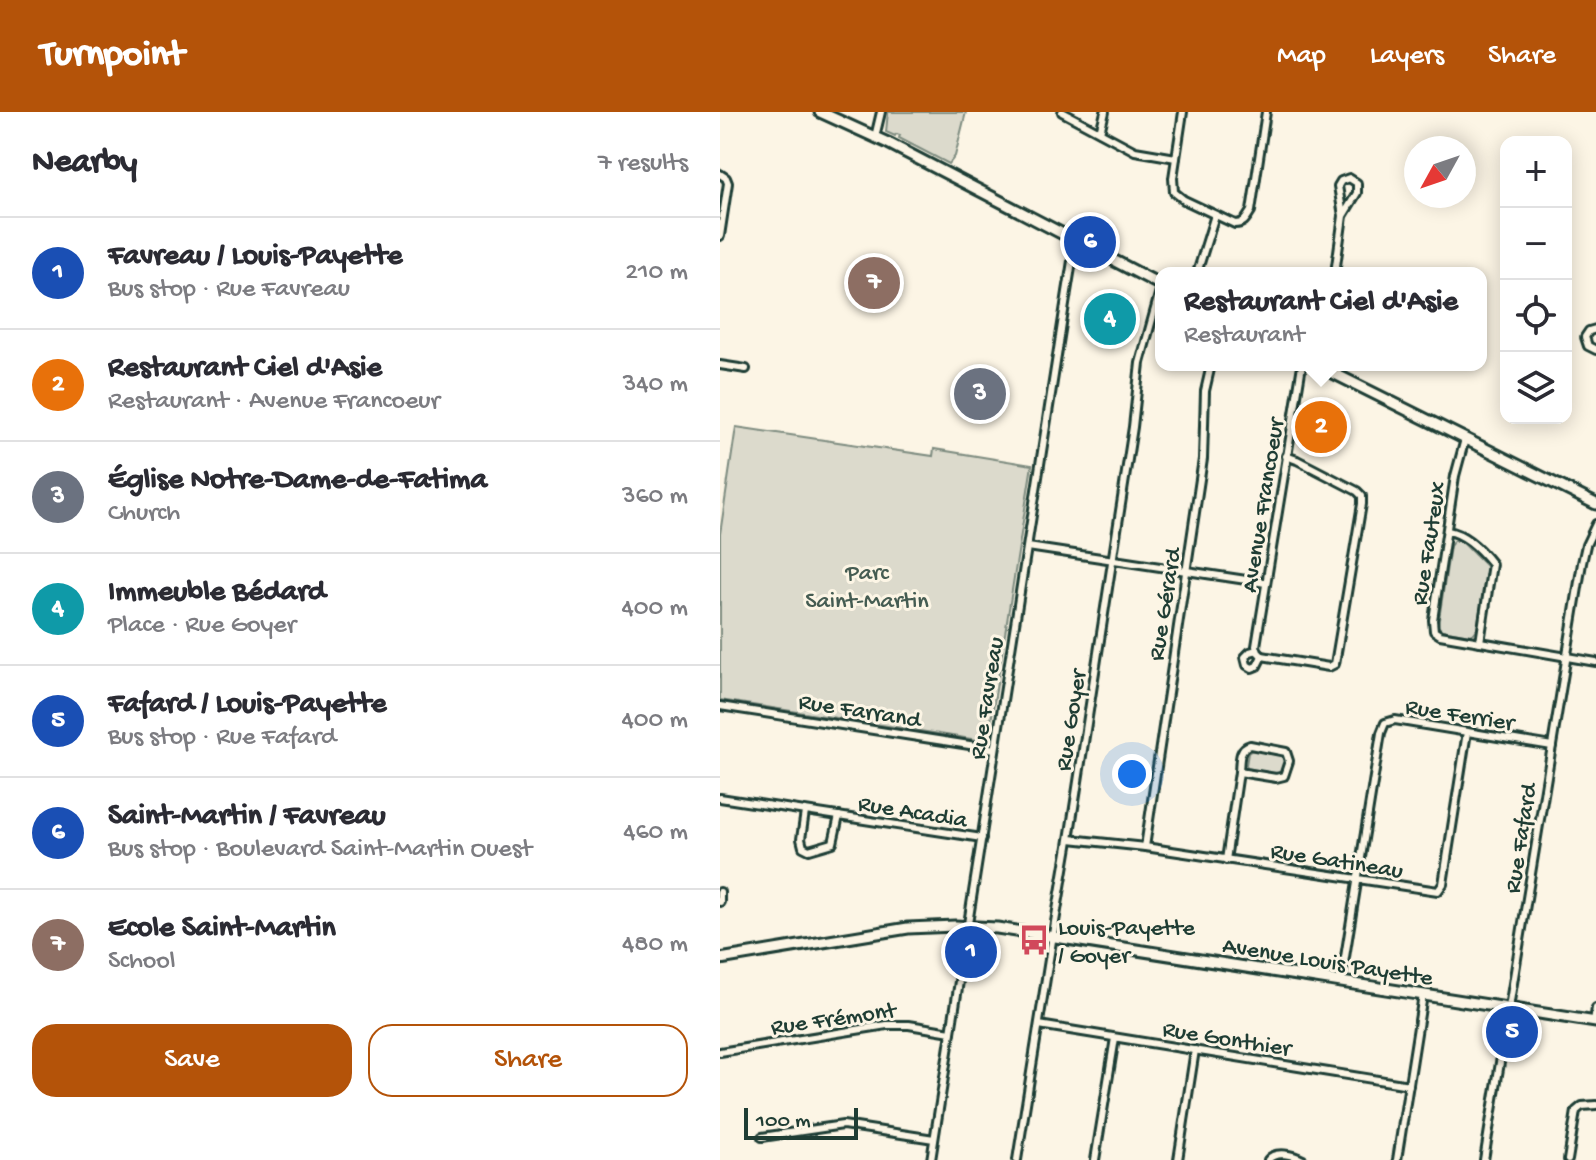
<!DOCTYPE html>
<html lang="en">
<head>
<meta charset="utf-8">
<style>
  :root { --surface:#fff; --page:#f2f2f3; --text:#2b2b33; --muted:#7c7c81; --line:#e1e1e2; --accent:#b45309 }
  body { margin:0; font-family:"Gochi Hand",sans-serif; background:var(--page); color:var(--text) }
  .controls { position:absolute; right:24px; top:24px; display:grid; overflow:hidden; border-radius:16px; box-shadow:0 4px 20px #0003 }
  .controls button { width:72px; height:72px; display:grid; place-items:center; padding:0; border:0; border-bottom:2px solid var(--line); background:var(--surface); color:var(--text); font:40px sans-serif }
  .compass { position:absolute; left:684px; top:24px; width:72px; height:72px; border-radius:50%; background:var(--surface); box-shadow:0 4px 20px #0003; rotate:230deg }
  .scale { position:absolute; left:24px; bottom:20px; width:114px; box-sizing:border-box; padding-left:8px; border:4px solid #1f3d34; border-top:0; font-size:22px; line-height:28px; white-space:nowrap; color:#1f3d34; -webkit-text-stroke:6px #fcf5e5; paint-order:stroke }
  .you { position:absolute; left:412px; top:662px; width:28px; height:28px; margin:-20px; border:6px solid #fff; border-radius:50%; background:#1a73e8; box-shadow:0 0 0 12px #1a73e833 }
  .badge { display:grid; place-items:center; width:52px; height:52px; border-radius:50%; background:var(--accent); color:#fff; font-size:26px; font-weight:700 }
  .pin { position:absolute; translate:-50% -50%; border:4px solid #fff; box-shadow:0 2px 8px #0006 }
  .popup { position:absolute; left:435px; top:155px; width:332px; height:104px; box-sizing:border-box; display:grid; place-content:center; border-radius:16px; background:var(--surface); filter:drop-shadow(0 2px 6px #0005); font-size:26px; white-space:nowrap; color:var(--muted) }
  .popup b { font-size:30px; color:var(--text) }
  .popup::after { content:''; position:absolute; left:50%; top:100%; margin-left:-16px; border:16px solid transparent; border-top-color:var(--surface) }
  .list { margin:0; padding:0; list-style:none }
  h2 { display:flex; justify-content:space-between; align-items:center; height:104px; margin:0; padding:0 32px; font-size:34px }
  h2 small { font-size:26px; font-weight:400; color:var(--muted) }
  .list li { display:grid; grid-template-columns:52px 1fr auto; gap:24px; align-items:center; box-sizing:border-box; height:112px; padding:0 32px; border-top:2px solid var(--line) }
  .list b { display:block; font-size:30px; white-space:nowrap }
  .list p { margin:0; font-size:26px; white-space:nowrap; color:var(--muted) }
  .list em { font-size:26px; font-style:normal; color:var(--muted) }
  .actions { display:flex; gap:16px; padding:24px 32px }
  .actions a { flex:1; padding:18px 0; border:2px solid var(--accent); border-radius:24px; text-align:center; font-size:28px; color:var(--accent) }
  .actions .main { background:var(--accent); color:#fff }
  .icon { flex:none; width:44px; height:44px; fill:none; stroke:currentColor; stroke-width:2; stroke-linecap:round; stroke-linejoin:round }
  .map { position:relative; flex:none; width:876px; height:1048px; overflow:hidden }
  header { display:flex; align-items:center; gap:48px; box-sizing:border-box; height:112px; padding:0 40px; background:var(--accent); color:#fff }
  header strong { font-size:38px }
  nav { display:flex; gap:44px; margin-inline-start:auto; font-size:28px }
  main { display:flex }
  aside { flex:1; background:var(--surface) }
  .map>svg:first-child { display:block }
  .green { fill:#dcdacc; stroke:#7e8c80; stroke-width:2 }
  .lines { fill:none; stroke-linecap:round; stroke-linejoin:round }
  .street-casing { stroke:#1f3d34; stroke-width:12 }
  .secondary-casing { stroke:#1f3d34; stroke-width:15 }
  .street { stroke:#fcf5e5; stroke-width:6 }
  .secondary { stroke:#fcf5e5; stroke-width:9 }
  .labels { text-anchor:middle; stroke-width:6; stroke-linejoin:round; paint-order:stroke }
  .street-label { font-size:24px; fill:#1f3d34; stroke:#fcf5e5 }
  .park-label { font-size:24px; fill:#455c52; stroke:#fcf5e5 }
  .poi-label { font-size:24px; fill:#1f3d34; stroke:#fcf5e5; text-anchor:start }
</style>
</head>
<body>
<header>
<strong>Turnpoint</strong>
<nav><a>Map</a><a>Layers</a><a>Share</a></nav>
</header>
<main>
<aside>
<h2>Nearby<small>7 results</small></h2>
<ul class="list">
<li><span class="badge" style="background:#1a4fb4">1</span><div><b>Favreau / Louis-Payette</b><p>Bus stop · Rue Favreau</p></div><em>210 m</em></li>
<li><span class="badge" style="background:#e8710a">2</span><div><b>Restaurant Ciel d'Asie</b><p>Restaurant · Avenue Francoeur</p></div><em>340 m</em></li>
<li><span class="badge" style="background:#6b7280">3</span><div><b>Église Notre-Dame-de-Fatima</b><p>Church</p></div><em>360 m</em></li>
<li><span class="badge" style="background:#0f9aa8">4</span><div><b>Immeuble Bédard</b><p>Place · Rue Goyer</p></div><em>400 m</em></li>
<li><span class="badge" style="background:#1a4fb4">5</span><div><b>Fafard / Louis-Payette</b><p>Bus stop · Rue Fafard</p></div><em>400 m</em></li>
<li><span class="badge" style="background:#1a4fb4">6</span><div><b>Saint-Martin / Favreau</b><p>Bus stop · Boulevard Saint-Martin Ouest</p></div><em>460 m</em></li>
<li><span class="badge" style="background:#8d6e63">7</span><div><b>Ecole Saint-Martin</b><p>School</p></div><em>480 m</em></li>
</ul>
<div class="actions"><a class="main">Save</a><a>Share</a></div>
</aside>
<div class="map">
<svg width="876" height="1048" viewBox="0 0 876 1048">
  <rect width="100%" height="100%" fill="#fcf5e5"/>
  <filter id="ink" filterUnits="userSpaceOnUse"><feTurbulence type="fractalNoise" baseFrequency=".0125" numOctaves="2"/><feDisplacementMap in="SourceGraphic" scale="16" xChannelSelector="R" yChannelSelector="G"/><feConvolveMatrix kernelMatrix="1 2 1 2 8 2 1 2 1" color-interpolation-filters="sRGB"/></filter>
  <g filter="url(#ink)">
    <!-- green -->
    <g class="green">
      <polygon points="168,0 246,0 235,44 229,52 179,26 180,23 176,22 175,24 166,20"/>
      <polygon points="16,315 213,344 214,337 312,353 269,622 265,627 258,628 0,588 0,422"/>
      <polygon points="734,429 741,429 767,455 757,517 754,521 750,523 722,518 718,514 730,434"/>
      <polygon points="532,638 563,644 565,647 561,660 556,662 527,656 526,653 528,641"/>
    </g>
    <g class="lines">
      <!-- street casing -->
      <g class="street-casing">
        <g id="street">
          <polyline points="342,0 415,39 456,46"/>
          <path d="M463,0L453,66L454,80L464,88L515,112C524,112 526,107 531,99L546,0"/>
          <polyline points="380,20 385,0"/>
          <polyline points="155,25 161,0"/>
          <polyline points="0,62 6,66 8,71 0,124"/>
          <polyline points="477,161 495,103"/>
          <polyline points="615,161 623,104 618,74 621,69 629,66 637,71 637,81 623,104"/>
          <polyline points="876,217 869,219 865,225 868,234 876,238"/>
          <polyline points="0,253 26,257"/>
          <polyline points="745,327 735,364 713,508 714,519 720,523 876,550"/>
          <path d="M728,419C745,422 761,438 772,452L760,530"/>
          <polyline points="308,435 546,471"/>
          <polyline points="537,538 530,540 525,545 527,553 532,556 537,554 542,544"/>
          <polyline points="542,544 609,555 615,552 642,392 642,384 637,379 577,348 566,344"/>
          <polyline points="542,544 538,540 536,534 582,253"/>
          <polyline points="0,594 275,637"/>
          <path d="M530,633L566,640L569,649L564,664L556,666L519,660C520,650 518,636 530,633Z"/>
          <polyline points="0,686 262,726"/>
          <polyline points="85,700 81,727 83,735 89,738 113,731 119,704"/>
          <polyline points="350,727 425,735 718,779 723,772 747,620"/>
          <polyline points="425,735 483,347 485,279 491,253"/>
          <polyline points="506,748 519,660"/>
          <polyline points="0,780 0,790"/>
          <polyline points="621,870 661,621 665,611 675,608 832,634"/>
          <polyline points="874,910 876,896"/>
          <polyline points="319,913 689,973"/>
          <polyline points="0,940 167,913 189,913 231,920"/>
          <polyline points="42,1025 123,1013 214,1027"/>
          <polyline points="211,1048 347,180 353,143 358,130"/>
          <polyline points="297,1048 335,810 348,734 413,315 420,251 441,175"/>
          <polyline points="375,1048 395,926"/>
          <polyline points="458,1048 475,938"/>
          <path d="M548,1048C555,1038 574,1043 583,1048"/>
          <polyline points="677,1048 703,883"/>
          <polyline points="764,1048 862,451 866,433 876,412"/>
          <polyline points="848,1048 856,999 862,994 876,993"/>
        </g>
      </g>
      <!-- secondary casing -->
      <g class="secondary-casing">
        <g id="secondary">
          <polyline points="100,0 168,31 441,173"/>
          <polyline points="597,253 876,392"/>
          <polyline points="0,847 188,816 235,814 277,816 876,910"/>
        </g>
      </g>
      <!-- street -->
      <use href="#street" class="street"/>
      <!-- secondary -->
      <use href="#secondary" class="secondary"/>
    </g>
  </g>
  <!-- icons -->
  <defs>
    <g id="bus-bare" transform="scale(2.4)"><path d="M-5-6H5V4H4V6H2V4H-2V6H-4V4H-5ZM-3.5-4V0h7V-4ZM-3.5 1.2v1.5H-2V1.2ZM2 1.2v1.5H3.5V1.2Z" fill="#d1495b" stroke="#fcf5e5" stroke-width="2.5" paint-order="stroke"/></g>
  </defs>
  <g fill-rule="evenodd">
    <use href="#bus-bare" x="314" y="828"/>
  </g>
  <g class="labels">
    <!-- street labels -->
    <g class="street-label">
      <text transform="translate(541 393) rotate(-81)" y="8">Avenue Francoeur</text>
      <text transform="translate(707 431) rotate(-81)" y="8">Rue Fauteux</text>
      <text transform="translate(443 492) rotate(-81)" y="8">Rue Gérard</text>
      <text transform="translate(265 586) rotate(-81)" y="8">Rue Favreau</text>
      <text transform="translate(140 597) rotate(9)" y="8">Rue Farrand</text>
      <text transform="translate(740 601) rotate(9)" y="8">Rue Ferrier</text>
      <text transform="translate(349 608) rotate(-81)" y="8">Rue Goyer</text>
      <text transform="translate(193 698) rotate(9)" y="8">Rue Acadia</text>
      <text transform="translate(799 726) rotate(-81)" y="8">Rue Fafard</text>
      <text transform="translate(617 747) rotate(9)" y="8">Rue Gatineau</text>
      <text transform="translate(608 848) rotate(9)" y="8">Avenue Louis Payette</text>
      <text transform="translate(113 905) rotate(-8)" y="8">Rue Frémont</text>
      <text transform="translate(507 925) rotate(9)" y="8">Rue Gonthier</text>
    </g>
    <!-- park labels -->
    <g class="park-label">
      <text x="147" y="467">Parc<tspan x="147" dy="28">Saint-Martin</tspan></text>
    </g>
    <!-- poi labels -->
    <g class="poi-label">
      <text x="338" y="822">Louis-Payette<tspan x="338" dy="28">/ Goyer</tspan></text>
    </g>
  </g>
</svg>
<div class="controls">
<button>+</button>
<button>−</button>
<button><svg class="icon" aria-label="locate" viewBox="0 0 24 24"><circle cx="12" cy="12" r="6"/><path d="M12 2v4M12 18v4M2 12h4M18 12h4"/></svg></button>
<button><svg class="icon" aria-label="layers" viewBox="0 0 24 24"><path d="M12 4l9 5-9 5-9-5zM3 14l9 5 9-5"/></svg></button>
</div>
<svg class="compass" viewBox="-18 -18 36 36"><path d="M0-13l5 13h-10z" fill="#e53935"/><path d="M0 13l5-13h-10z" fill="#7c7c81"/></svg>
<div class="scale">100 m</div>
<div class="you"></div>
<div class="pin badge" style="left:251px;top:840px;background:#1a4fb4">1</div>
<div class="pin badge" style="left:601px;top:315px;background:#e8710a">2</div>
<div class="popup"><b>Restaurant Ciel d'Asie</b>Restaurant</div>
<div class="pin badge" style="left:260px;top:282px;background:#6b7280">3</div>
<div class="pin badge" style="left:390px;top:207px;background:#0f9aa8">4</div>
<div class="pin badge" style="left:792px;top:920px;background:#1a4fb4">5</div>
<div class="pin badge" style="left:370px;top:130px;background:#1a4fb4">6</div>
<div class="pin badge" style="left:154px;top:171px;background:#8d6e63">7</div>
</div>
</main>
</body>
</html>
